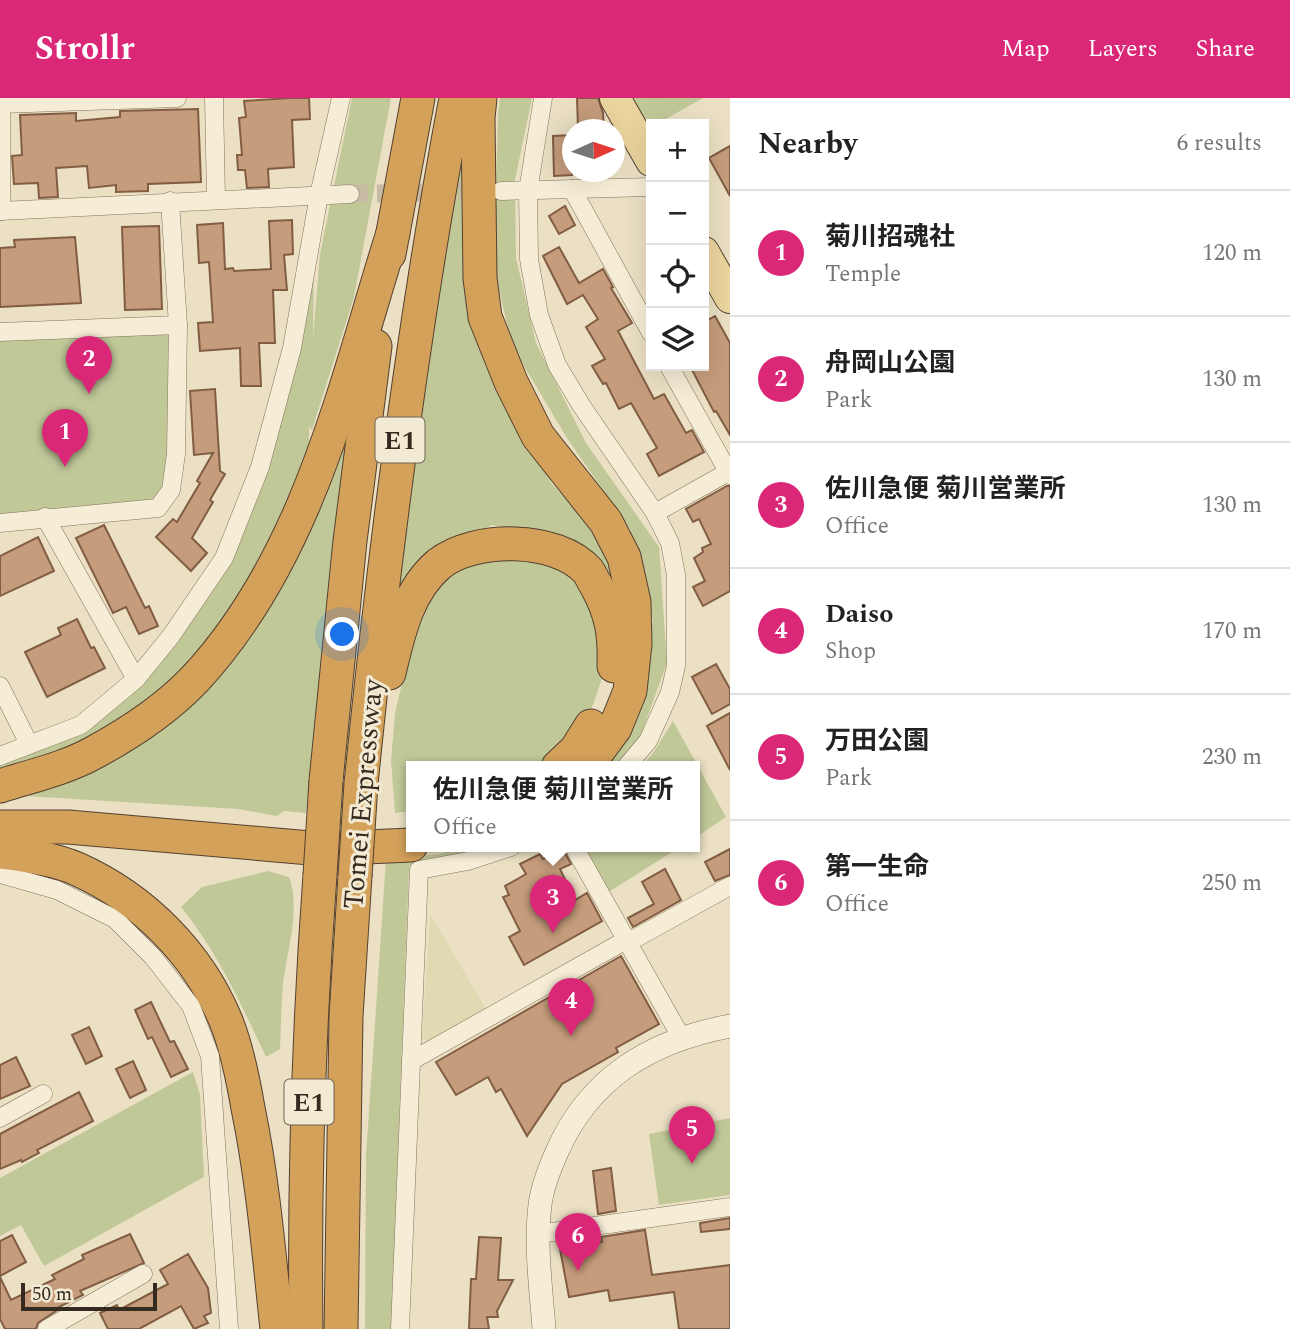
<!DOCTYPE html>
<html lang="en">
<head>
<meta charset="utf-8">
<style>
  :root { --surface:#fff; --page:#f6f6f6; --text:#222; --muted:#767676; --line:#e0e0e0; --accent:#db2777 }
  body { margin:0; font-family:Spectral,"Noto Sans JP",serif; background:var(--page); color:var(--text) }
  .controls { position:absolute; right:21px; top:21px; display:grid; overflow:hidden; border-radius:0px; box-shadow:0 7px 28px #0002 }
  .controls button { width:63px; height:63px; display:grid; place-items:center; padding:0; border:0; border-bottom:2px solid var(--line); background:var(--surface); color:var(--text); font:35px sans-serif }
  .compass { position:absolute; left:562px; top:21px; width:63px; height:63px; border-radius:50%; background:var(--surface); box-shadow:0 7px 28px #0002; rotate:87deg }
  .scale { position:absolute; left:21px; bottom:18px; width:136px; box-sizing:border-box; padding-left:7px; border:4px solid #352a1f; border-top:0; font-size:19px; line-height:24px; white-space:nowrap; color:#352a1f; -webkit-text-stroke:5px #f3ead3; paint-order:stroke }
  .you { position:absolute; left:343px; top:537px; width:24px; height:24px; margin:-18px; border:5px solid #fff; border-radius:50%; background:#1a73e8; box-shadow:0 0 0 10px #1a73e833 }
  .badge { display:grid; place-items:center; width:46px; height:46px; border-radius:50%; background:var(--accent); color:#fff; font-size:23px; font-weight:700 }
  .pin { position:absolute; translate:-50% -58px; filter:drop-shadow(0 2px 4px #0008) }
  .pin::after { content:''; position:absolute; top:37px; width:24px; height:21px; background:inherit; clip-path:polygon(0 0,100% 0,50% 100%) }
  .popup { position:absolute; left:406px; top:663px; width:294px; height:91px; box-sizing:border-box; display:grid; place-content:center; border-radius:0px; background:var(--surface); filter:drop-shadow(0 2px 5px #0005); font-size:23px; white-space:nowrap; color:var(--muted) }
  .popup b { font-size:26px; color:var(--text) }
  .popup::after { content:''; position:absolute; left:50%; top:100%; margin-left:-14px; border:14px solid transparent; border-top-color:var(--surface) }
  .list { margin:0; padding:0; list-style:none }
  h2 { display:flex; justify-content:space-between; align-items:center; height:91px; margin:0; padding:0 28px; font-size:30px }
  h2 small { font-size:23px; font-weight:400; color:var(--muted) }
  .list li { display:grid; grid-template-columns:46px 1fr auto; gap:21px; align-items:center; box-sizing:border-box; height:126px; padding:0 28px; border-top:2px solid var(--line) }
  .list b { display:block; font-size:26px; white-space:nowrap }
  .list p { margin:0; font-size:23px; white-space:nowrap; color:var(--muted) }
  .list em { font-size:23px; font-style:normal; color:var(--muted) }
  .icon { flex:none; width:38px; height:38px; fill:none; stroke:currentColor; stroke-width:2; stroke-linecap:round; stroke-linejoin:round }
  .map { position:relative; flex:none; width:730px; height:1231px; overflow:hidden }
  header { display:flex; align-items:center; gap:42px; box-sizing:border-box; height:98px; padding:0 35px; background:var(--accent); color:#fff }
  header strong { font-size:33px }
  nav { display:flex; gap:38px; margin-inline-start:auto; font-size:24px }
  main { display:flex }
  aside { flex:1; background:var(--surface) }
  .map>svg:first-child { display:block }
  .farmland { fill:#e0d9b2 }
  .green { fill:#c1c898 }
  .building { fill:#c69d7c; stroke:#815d43; stroke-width:2 }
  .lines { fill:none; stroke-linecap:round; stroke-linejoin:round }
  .minor-tunnel { stroke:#c7bca3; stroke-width:18; stroke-dasharray:18 9; stroke-linecap:butt }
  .minor-casing { stroke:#84725c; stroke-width:19 }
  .tertiary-casing { stroke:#84725c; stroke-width:24 }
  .primary-casing { stroke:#524030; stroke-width:32 }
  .motorway-casing { stroke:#524030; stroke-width:35 }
  .minor { stroke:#f6edd6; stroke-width:18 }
  .tertiary { stroke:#f6edd6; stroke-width:23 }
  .primary { stroke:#ebd59e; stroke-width:30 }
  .motorway { stroke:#d4a15a; stroke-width:33 }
  .motorway-bridge-casing { stroke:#524030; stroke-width:35; stroke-linecap:butt }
  .motorway-bridge { stroke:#d4a15a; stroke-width:33 }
  .labels { text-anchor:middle; stroke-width:6; stroke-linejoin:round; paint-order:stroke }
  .shield { fill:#f3ead3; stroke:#6e6455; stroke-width:2 }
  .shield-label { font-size:26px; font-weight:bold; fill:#352a1f }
  .street-label { font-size:28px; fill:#352a1f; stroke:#f3ead3 }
</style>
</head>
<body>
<header>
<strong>Strollr</strong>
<nav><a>Map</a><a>Layers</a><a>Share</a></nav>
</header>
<main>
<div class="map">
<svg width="730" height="1231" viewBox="0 0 730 1231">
  <rect width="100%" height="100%" fill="#ebe0c4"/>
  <!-- farmland -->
  <polygon class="farmland" points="430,816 486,911 428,943 422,940"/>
  <!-- green -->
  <g class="green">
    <polygon points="352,0 391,0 354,199 312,332 309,329 309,348 262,475 206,553 132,615 66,654 0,675 0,658 64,633 176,535 240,419 314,159 313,240 320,156"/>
    <polygon points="500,0 532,0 515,82 516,160 536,245 586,345 659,449 667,565 639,642 618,669 601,669 638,613 653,522 630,431 567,340 512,248 494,169 498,16"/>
    <polygon points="631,0 703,0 657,26 651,26 649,31"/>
    <polygon points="468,10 484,257 552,386 605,441 626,531 549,439 492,427 438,455 395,505 418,311"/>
    <polygon points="178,227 176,356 158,410 0,426 0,237"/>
    <polygon points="356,303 306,715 284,713 277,718 238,711 9,697 227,558"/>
    <polygon points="494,453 566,473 594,505 608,563 588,621 547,669 411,669 411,713 395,715 391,662 395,616 417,518 450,477"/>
    <polygon points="673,623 726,719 695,740 695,669 641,669 653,655"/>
    <polygon points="462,749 488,749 409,772 391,1231 365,1231 366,1058 386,761 440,756"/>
    <polygon points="585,749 680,749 607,795"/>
    <path d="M268,773L289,779C301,811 287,852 283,886C281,907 281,929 280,951L266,959C241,906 218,855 181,809L202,789Z"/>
    <polygon points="193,974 200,997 204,1079 44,1168 21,1127 0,1138 0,1080"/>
    <polygon points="730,1020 730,1097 659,1107 649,1036"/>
  </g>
  <!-- building -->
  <g class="building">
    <polygon points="291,0 309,0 310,21 292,22 294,69 268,71 269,89 247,90 245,72 238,72 237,57 242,57 239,20 246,19 244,3"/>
    <polygon points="577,0 598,0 603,15 604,30 578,30"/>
    <polygon points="198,11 201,84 148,86 148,93 116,94 116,87 89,90 87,68 56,70 58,99 39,100 38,85 14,86 12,58 22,57 20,17 76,15 76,23 120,19 120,13"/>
    <polygon points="572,37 572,77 554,78 553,38"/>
    <polygon points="730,48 730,98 709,60"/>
    <polygon points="565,108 575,127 559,136 549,118"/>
    <polygon points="292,122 293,156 284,157 287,192 273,192 275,245 259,245 261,288 241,288 240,250 200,253 198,225 213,224 209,164 199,165 197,127 223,125 225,171 233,170 234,173 271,171 269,123"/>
    <polygon points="159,128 162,211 125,212 122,129"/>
    <polygon points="75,139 81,205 0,209 0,150 15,149 14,142"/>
    <polygon points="559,149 579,185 603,171 613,189 611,190 632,225 618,233 654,301 664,296 686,335 692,332 704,354 659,378 647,356 657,350 631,305 619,311 606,285 603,286 592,268 605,261 586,229 598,221 583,197 567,206 543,158"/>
    <polygon points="715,218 730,245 730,337 716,313 714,314 690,268 704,268 704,224"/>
    <polygon points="215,291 220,373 225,376 210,402 213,404 192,440 207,455 191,473 156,439 173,421 177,424 200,385 197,383 213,355 194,357 190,293"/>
    <polygon points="727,388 730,388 730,493 703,508 693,489 705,483 694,460 703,454 702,450 711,446 699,421 693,424 686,411"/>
    <polygon points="104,427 145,510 149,508 158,528 139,536 126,509 113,515 76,440"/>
    <polygon points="38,439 54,473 0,498 0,458"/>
    <polygon points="77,521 91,550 94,549 105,570 47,599 25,554 61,537 58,530"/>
    <polygon points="716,566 730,591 730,606 712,616 692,579"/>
    <polygon points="730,615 730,672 707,628"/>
    <polygon points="563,751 571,766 560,771 575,802 587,795 602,823 524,867 509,839 520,833 503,799 509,797 505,788 526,776 520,766 540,756 543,761"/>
    <polygon points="730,751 730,777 715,783 705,764"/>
    <polygon points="665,771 681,802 633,829 628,820 654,806 642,784"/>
    <polygon points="621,858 659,926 616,950 618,954 562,986 527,1038 501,991 496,994 488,979 456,997 436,964"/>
    <polygon points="151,904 170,944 174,943 188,971 171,979 152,939 148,941 135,912"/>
    <polygon points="89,929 102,958 86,966 72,937"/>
    <polygon points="16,959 30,988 0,1001 0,967"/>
    <polygon points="133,963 146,992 130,1000 116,971"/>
    <polygon points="79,994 93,1023 37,1052 39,1055 22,1064 21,1062 0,1071 0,1036"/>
    <polygon points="611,1070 616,1113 598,1116 593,1073"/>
    <polygon points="730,1120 730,1131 701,1134 700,1125"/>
    <polygon points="645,1132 652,1177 730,1167 730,1231 679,1231 674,1194 610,1203 608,1192 569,1199 560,1151 602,1144 601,1139"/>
    <polygon points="130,1136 144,1165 80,1193 83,1197 55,1211 56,1213 38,1225 36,1231 5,1231 0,1221 0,1179 11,1202 55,1181 52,1177 84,1161 82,1157"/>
    <polygon points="12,1137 26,1164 0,1178 0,1143"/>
    <polygon points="479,1139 501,1140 498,1182 513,1182 497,1213 498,1219 487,1219 489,1231 469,1231 471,1181 476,1181"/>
    <polygon points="188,1156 208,1190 211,1215 204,1218 208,1225 194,1231 181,1208 139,1231 108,1231 100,1215 117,1207 119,1212 168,1186 160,1172"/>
  </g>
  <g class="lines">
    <!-- minor-tunnel -->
    <polyline class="minor-tunnel" points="350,96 483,93"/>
    <!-- minor casing -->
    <g class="minor-casing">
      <g id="minor">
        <polyline points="214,0 216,101"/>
        <polyline points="543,0 528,93 529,161 539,217 557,267 581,307 655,415 670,445 676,477 676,568 670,594 648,643 626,669"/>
        <polyline points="0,6 177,0"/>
        <polyline points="1,6 1,113"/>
        <polyline points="572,91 651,235"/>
        <polyline points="501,93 651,89"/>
        <polyline points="0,113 350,96"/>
        <polyline points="0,234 178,227"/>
        <polyline points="669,268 730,377"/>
        <polyline points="655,415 730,373"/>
        <polyline points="45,419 136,581"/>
        <polyline points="0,425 158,410 171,392 176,356 178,227 170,103"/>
        <polyline points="0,588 29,646"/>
        <polyline points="0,658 81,627 136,581 171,538 224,460 260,369 292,250 319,97 341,0"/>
        <polyline points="574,749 681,939"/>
        <polyline points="0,776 57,792 115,821 153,859 191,908 210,958 229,1231"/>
        <polyline points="411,963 626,842 636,840 730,788"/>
        <polyline points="0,1020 43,996"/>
        <polyline points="538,1136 730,1109"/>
        <polyline points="47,1231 143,1176"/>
        <polyline points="400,1231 419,772 468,763 511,749"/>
      </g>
    </g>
    <!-- tertiary casing -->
    <g class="tertiary-casing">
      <path id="tertiary" d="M544,1231C541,1190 535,1148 540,1107C542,1090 549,1072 556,1056C589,979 651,943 730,928"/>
    </g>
    <!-- primary casing -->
    <g class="primary-casing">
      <g id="primary">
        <polyline points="615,0 651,63"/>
        <polyline points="704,154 730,200"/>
      </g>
    </g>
    <!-- motorway casing -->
    <g class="motorway-casing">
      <g id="motorway">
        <polyline points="480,0 478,20 480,180 485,219 511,284 538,338 606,424 624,459 634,504 635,546 630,593 615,630 586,669"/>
        <polyline points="389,156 418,0"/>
        <path d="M389,575C398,537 407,493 439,466C474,438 557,438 588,473C591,477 593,483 596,487C612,516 615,536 614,568"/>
        <polyline points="558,669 576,652 591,628"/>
        <polyline points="326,683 350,443 375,248"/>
        <path d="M361,686C384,456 413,228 456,0"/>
        <path d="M0,688C31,678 67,670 95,654C130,635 166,611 194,582C308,460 344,290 393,135"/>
        <polyline points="0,729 68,729 322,751 411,747"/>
        <path d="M0,754C25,757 55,761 77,771C144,801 198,856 226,923C237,950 243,981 248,1010C263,1083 269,1157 277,1231"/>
        <path d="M306,1231C304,1080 309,928 320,777"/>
        <polyline points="341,1231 346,918 355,778"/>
      </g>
    </g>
    <!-- minor -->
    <use href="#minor" class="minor"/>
    <!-- tertiary -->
    <use href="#tertiary" class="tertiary"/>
    <!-- primary -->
    <use href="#primary" class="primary"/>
    <!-- motorway -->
    <use href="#motorway" class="motorway"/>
    <!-- motorway-bridge casing -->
    <g class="motorway-bridge-casing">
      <g id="motorway-bridge">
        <polyline points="320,777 326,683"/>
        <polyline points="355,778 361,686"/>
      </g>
    </g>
    <!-- motorway-bridge -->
    <use href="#motorway-bridge" class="motorway-bridge"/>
  </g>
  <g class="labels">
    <!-- shield labels -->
    <g class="shield">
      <rect x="375.5" y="319.5" width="49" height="45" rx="5"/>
      <rect x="284.5" y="981.5" width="49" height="45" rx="5"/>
    </g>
    <g class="shield-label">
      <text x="400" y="351">E1</text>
      <text x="309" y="1013">E1</text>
    </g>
    <!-- street labels -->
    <g class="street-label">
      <text transform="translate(362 696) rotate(-85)" y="10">Tomei Expressway</text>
    </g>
  </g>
</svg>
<div class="controls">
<button>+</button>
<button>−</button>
<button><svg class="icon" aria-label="locate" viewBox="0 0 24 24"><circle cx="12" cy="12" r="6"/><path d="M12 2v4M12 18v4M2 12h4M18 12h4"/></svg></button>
<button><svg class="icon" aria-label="layers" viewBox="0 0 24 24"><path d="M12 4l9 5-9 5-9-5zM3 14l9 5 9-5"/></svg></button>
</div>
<svg class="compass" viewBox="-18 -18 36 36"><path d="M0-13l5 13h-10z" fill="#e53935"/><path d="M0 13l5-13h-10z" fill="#767676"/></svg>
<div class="scale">50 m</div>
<div class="you"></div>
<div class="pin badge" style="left:65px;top:369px">1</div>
<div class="pin badge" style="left:89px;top:296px">2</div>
<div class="pin badge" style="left:553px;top:835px">3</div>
<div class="popup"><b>佐川急便 菊川営業所</b>Office</div>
<div class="pin badge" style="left:571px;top:938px">4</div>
<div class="pin badge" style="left:692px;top:1066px">5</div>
<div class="pin badge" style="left:578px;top:1173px">6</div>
</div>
<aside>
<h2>Nearby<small>6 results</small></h2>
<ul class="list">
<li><span class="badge">1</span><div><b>菊川招魂社</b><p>Temple</p></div><em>120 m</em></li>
<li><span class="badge">2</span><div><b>舟岡山公園</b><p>Park</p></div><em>130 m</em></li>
<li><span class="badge">3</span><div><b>佐川急便 菊川営業所</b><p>Office</p></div><em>130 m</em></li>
<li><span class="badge">4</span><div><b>Daiso</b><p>Shop</p></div><em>170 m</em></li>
<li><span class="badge">5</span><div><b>万田公園</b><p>Park</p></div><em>230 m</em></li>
<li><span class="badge">6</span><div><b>第一生命</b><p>Office</p></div><em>250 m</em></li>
</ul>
</aside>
</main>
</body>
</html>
